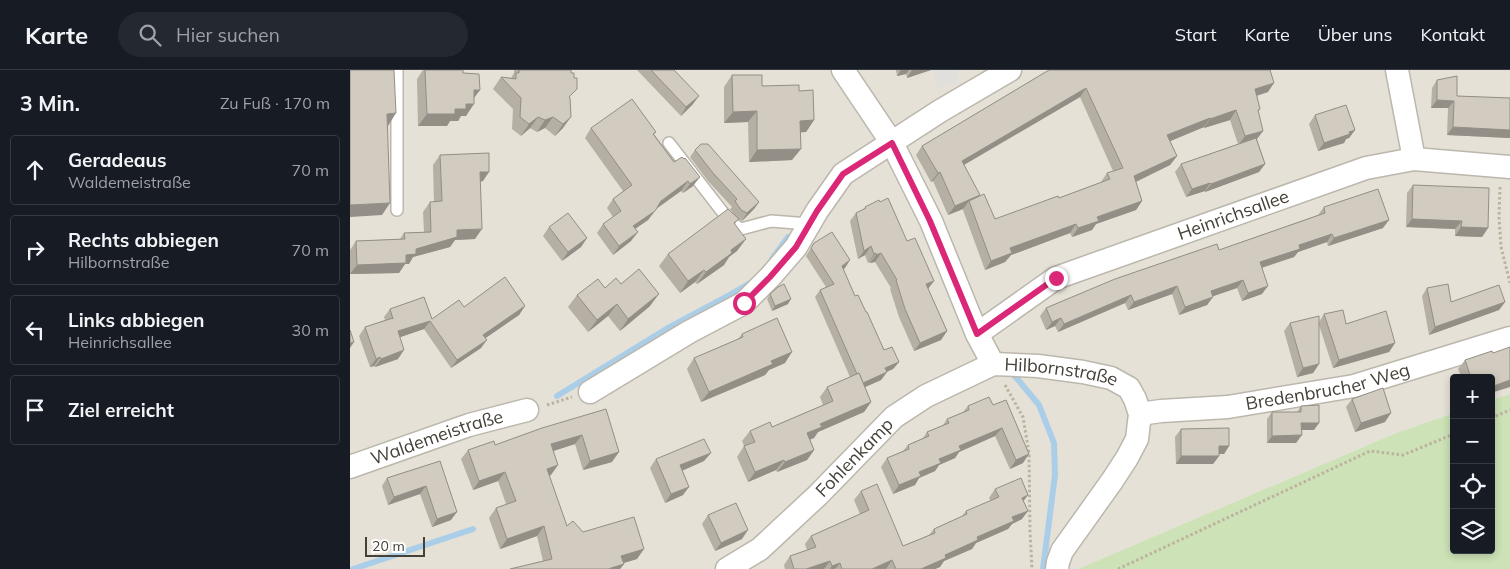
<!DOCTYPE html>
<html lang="de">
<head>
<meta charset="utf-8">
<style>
  :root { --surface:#171b24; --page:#242831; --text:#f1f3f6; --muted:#9ea1a6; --line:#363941 }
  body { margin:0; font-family:Mulish,sans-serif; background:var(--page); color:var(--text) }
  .controls { position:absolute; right:15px; bottom:15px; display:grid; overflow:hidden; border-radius:5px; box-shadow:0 2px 8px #0003 }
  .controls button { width:45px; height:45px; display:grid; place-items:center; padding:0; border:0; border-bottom:1px solid var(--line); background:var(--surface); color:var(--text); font:25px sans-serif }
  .scale { position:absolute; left:15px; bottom:12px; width:60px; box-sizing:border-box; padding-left:5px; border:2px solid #454038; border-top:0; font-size:14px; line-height:18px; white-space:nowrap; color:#454038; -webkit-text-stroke:4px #fff; paint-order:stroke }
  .stop { position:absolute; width:15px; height:15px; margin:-11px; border:4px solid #db2777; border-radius:50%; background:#fff }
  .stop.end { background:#db2777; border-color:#fff; box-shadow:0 1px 5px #0008 }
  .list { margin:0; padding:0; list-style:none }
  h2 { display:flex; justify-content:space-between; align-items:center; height:65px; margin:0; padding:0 20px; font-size:21px }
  h2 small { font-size:16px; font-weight:400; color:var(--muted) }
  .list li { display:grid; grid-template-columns:32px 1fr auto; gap:15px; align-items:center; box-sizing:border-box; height:70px; margin:0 10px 10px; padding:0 10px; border:1px solid var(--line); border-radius:5px }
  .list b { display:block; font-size:19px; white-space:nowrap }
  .list p { margin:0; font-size:16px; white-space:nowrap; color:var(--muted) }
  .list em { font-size:16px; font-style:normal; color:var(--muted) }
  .icon { flex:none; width:28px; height:28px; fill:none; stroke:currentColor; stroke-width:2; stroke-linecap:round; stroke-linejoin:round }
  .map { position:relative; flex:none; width:1160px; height:499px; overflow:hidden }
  header { display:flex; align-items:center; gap:30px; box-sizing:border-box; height:70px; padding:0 25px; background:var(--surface); border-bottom:1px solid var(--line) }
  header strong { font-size:24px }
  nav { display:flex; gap:28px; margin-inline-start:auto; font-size:18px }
  .search { width:350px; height:45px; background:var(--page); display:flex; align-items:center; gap:12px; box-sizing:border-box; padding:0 18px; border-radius:28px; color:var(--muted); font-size:19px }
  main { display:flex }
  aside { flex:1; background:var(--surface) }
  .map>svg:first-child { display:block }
  .residential { fill:#e5e1d7 }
  .green { fill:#cde2b6 }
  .parking { fill:#e1dfdc }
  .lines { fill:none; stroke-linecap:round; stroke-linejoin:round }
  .stream { stroke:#abcee8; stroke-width:6 }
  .service-casing { stroke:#bcb7ac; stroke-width:14 }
  .minor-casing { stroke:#bcb7ac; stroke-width:25 }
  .path { stroke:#bcb29f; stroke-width:3; stroke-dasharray:2.5 2.5; stroke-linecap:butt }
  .service { stroke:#fff; stroke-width:11 }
  .minor { stroke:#fff; stroke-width:22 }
  .wall { fill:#b5afa4; fill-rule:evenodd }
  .shaded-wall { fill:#938e86 }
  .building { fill:#d2cbbf; stroke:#938e86 }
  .route { stroke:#db2777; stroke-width:6 }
  .labels { text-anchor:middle; stroke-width:4; stroke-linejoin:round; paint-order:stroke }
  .street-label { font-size:18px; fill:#454038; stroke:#fff }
</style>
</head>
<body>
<header>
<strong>Karte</strong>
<div class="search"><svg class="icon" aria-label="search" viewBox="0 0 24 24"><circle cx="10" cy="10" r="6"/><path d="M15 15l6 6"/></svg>Hier suchen</div>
<nav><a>Start</a><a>Karte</a><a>Über uns</a><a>Kontakt</a></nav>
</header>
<main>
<aside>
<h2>3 Min.<small>Zu Fuß · 170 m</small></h2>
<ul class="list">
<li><svg class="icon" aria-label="ahead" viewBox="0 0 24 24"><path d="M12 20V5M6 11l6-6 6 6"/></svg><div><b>Geradeaus</b><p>Waldemeistraße</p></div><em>70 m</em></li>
<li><svg class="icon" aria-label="right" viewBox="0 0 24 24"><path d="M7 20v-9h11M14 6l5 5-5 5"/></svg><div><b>Rechts abbiegen</b><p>Hilbornstraße</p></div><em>70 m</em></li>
<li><svg class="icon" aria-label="left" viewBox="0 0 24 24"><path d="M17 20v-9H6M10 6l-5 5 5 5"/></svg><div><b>Links abbiegen</b><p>Heinrichsallee</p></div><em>30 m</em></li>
<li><svg class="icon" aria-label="arrive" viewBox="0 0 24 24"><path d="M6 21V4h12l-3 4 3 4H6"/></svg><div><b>Ziel erreicht</b></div></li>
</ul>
</aside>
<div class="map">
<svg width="1160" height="499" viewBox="0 0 1160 499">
  <rect width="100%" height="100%" fill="#f2efe8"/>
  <!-- residential -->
  <polygon class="residential" points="0,0 1160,0 1160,324 1141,330 1141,308 1104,308 1104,343 1046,363 728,499 0,499"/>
  <!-- green -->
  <polygon class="green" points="1160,324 1160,499 728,499 1046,363 1104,343 1104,480 1141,480 1141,330"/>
  <!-- parking -->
  <polygon class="parking" points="583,0 607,0 609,13 587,18"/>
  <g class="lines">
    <!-- stream -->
    <g class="stream">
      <polyline points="422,189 438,167"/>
      <polyline points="664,305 689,335 704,373 705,405 693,499"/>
      <polyline points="207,326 318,258 378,226 400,213"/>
      <polyline points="3,499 123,459"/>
    </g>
    <!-- service casing -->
    <g class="service-casing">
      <g id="service">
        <polyline points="319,73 381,153 391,159 421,151 459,154"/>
        <polyline points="47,140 47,0"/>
      </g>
    </g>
    <!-- minor casing -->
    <g class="minor-casing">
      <g id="minor">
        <polyline points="493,0 542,73 581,151 627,264 643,294"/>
        <polyline points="1047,0 1064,89"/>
        <path id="s1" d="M627,264L706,208L1016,98L1064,89L1160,97"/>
        <polyline points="240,322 339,262 394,233 420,207 446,177 467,141 493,104 590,41 660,0"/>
        <path id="s2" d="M790,344L811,341L878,337L1004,316L1160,268"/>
        <path id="s3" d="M0,397L119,355L177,340"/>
        <path id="s4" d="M377,499L410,479L468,425L544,347L576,326L643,294L688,296L733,302L761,308L779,318L785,329L790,344L787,369L777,388L762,411L712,481L708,492L707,499"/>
      </g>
    </g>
    <!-- path -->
    <g class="path">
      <polyline points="1150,117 1149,147 1151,177 1160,213"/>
      <polyline points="655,315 673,347 679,383 680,461 682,499"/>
      <polyline points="197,335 222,327"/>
      <polyline points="1141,348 1160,340"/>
      <polyline points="768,499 1020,381 1053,385 1104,364"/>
    </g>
    <!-- service -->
    <use href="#service" class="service"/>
    <!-- minor -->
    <use href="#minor" class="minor"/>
  </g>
  <!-- wall -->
  <g class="wall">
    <polygon points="73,0 113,3 130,20 124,27 116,46 111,46 108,51 100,51 97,56 68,56 67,9"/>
    <polygon points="164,0 221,0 220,29 213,58 205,66 195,58 187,62 180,58 171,66 162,59 163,39 143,19 151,7 161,8 164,3"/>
    <polygon points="287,0 324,0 343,34 331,46"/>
    <polygon points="546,0 581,0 557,8 556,4 547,6"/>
    <path d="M699,0L918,22L907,26L910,39L908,42L913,61L907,69L915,94L909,102L855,122V121L836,127L825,102L831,94L888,74L880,50L854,58V57L820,71L827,86L820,95L786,112L792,131L786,140L746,154L742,160L722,167L720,163L661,185L655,192L635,200L613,140V139L598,145L583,111L581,112L566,85L572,76ZM730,27L763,101L757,103L751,112L709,128L645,149L629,126L614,95Z"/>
    <polygon points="382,5 412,16 449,21 464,50 456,62 450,62 442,90 399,92 398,52 374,53 374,17"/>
    <polygon points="1087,10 1107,26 1160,28 1160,68 1097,65 1098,38 1081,38 1082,18"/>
    <polygon points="965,45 1005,60 999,68 996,69 994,73 968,81 959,54"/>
    <polygon points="241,58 306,62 304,64 343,116 333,123 331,121 305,140 298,150 285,159 281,171 263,185 247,163 253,154 263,147 257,138 263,129 273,121 235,68"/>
    <polygon points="345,80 409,132 404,139 392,151 388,149 385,154 387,181 379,187 374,195 347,214 345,212 330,223 309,196 318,184 383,143 380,139 382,137 358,111 340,87"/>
    <polygon points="90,85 133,111 130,112 125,169 105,170 100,177 63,187 59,194 55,194 49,203 0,204 0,180 6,171 50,169 54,163 74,162 73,142 80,132 84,132 83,95"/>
    <polygon points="1063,115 1138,158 1132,167 1105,166 1105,159 1056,157 1057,123"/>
    <polygon points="515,137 578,219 597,261 591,270 564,281 549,247 540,219 541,218 525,192 520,193 519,192 518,193 515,185 508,189 500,151 506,143 513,140"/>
    <polygon points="974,137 1033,158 978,176 977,172 948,182 944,187 912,198 912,224 892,231 887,218 863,226 857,235 829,245 822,224 778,240 775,233 708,262 705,256 696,260 690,246 696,238 869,180 968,145"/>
    <polygon points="199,157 237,168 231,177 212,191 193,166"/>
    <polygon points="464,173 495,198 493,199 505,226 516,242 534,280 549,292 543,299 537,302 531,310 515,317 521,332 514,342 468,362 464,368 460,369 464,380 457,390 427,402 426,400 398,412 387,387 394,376 392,371 400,361 422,357 473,335 470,327 477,317 500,307 465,227 470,220 476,217 456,186"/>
    <polygon points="271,214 300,236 270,261 258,246 238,262 218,237 227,225"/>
    <polygon points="1077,218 1101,232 1155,232 1149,240 1079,265 1072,226"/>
    <polygon points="420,224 438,234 422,241 417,229"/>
    <polygon points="175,236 169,245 135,268 131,278 101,298 74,259 50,267 48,289 25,297 24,296 20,297 9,266 15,257 35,250 34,247 40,239 82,249 114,237"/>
    <polygon points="974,244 996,254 1045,273 1039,282 983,298 969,255 969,294 963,303 947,307 934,261 940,253 969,252"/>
    <polygon points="392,264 435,293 419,300 415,305 351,332 337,299 344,288 388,269"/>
    <polygon points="1115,290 1141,308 1112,308 1108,299"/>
    <polygon points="1002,329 1035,352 1005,362 996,337"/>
    <polygon points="643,335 673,393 660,399 645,366 609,382 605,388 589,395 585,401 569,408 565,415 543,424 531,397 537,388 553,381 558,375 573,368 577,362 593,355 597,349 613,342 618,336"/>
    <polygon points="951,336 964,360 952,360 946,373 917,373 917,349 922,342 947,342"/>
    <polygon points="256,339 262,392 233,400 225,374 203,381 201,405 199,406 217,456 233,462 287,489 273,493 274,494 270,499 160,499 193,491 187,466 150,479 139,448 146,438 156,434 148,411 123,420 111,389 118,380 145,375"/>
    <polygon points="831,359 879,376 874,384 869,384 869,386 863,394 826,394 825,367"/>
    <polygon points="306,389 354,391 332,401 333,425 315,433 300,398"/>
    <polygon points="90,391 101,450 82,457 70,424 38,435 32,416 37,408"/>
    <polygon points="645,419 674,431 672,449 662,454 658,459 626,473 622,479 594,491 590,497 585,499 435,499 434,495 440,486 457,480 455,474 461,466 510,444 504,430 511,421 553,476 579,465 584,459 612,446 616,441 641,431 639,428"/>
    <polygon points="358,445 392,469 365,481 352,454"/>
  </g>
  <!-- shaded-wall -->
  <g class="shaded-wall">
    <polygon points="551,0 559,0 556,4 547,6"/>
    <polygon points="562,0 581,0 557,8"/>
    <polygon points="924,13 918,22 898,28 905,19"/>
    <polygon points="736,18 730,27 605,100 612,91"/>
    <polygon points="124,20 130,20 121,32"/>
    <polygon points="349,26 343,34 331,46 336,37"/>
    <polygon points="1087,30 1104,31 1098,38 1081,38"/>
    <polygon points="116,34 124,34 116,46 111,46 108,51 100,51 97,56 68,56 77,44 105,39"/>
    <polygon points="886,40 880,50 854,58 860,49"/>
    <polygon points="407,41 398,52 374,53 383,42"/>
    <polygon points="46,43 38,56 28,56 37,44"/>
    <polygon points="188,47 180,58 171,66 179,54"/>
    <polygon points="203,47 195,58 187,62 195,50"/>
    <polygon points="221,47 213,58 205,66 213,54"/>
    <polygon points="860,48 854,57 811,75 817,65"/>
    <polygon points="464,50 456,62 442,63 450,51"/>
    <polygon points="1103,57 1160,60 1160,68 1097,65"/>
    <polygon points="1005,60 999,68 996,69 994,73 968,81 974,73"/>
    <polygon points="913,61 906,70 888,76 895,66"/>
    <polygon points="451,79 442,90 399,92 407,80"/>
    <polygon points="827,86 820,95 777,116 784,106"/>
    <polygon points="915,94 909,102 855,122 861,114"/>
    <polygon points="130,102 139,102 133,111 123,112"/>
    <polygon points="590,102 583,111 581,112 588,103"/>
    <polygon points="350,107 343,116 333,123 340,114"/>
    <polygon points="338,111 331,121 304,140 311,131"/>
    <polygon points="860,113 855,121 836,127 842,119"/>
    <polygon points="630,125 619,131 613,139 598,145 605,136"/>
    <polygon points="792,131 786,140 746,154 742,160 722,167 728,158 747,147"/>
    <polygon points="409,132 404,139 392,151 397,143"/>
    <polygon points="40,133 32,145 0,147 0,135"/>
    <polygon points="305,141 298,150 276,165 283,156"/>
    <polygon points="1062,149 1112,151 1105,159 1056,157"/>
    <polygon points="1039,150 1033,158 978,176 984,168"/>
    <polygon points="726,154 720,163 661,185 655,192 635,200 641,191 660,178"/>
    <polygon points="1111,157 1138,158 1132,167 1105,166"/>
    <polygon points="132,159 125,169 105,170 100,177 63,187 59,194 55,194 49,203 0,204 7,195 56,185 66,179 107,160"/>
    <polygon points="288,162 281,171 263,185 269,176"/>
    <polygon points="982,164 977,172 948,182 944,187 904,200 910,192 949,175"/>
    <polygon points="237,168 231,177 212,191 218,182"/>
    <polygon points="396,169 387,181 379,187 374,195 347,214 356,202 381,180"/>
    <polygon points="521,176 515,185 508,189 514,181"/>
    <polygon points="526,183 519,192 518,193 524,184"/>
    <polygon points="531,183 525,192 520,193 526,185"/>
    <polygon points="500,190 495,198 486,203 492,196"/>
    <polygon points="354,200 345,212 330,223 338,211"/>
    <polygon points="893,210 887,218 855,229 861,221"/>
    <polygon points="584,211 578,219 576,214"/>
    <polygon points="827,216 822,224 778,240 784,232"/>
    <polygon points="918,216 912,224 892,231 898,223"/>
    <polygon points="309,224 300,236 270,261 278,249"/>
    <polygon points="781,225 775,233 708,262 714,254"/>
    <polygon points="863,227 857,235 829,245 835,237"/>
    <polygon points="441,229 438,234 422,241 425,236"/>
    <polygon points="1155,232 1149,240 1079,265 1085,257"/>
    <polygon points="267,234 258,246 238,262 247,250"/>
    <polygon points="175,236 169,245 127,274 133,265"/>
    <polygon points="711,248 705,256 696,260 702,252"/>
    <polygon points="80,251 74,259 42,270 48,261"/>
    <polygon points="597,261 591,270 564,281 570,273"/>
    <polygon points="137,270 131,278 101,298 107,290"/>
    <polygon points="4,272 0,278 0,273"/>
    <polygon points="1045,273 1039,282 983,298 989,290"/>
    <polygon points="54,280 48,289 25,297 31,289"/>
    <polygon points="442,282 435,293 419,300 415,305 351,332 359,322 421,291"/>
    <polygon points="30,287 24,296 20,297 26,289"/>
    <polygon points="549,292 543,299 529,305 535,298"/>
    <polygon points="969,294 963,303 947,307 953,298"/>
    <polygon points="537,302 531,310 506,321 511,314"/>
    <polygon points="1160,310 1160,317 1141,323 1141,317"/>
    <polygon points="521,332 514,342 468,362 464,368 450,374 457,363 470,354"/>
    <polygon points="1041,343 1035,352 1005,362 1011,353"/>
    <polygon points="951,353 969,353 964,360 946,360"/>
    <polygon points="652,358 645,366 609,382 605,388 589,395 585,401 569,408 565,415 543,424 549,415 609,376"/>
    <polygon points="232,365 225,374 194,384 201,374"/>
    <polygon points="952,365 946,373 917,373 922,366"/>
    <polygon points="869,376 879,376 874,384 863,384"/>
    <polygon points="464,380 457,390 427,402 435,392"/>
    <polygon points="269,382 262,392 233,400 240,391"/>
    <polygon points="361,383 354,391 324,404 330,395"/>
    <polygon points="679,384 673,393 660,399 666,390"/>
    <polygon points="831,386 869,386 863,394 826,394"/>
    <polygon points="434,390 426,400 398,412 405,402"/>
    <polygon points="208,395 201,405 190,409 197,399"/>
    <polygon points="155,402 148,411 123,420 129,411"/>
    <polygon points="76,416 70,424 38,435 44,427"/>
    <polygon points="339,417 333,425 315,433 321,424"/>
    <polygon points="678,425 672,433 672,428"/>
    <polygon points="678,441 672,449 662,454 658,459 626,473 622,479 594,491 590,497 585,499 571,499 595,485 662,447"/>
    <polygon points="107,442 101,450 82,457 87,449"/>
    <polygon points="194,456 187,466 150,479 157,469"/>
    <polygon points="398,460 392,469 365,481 371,473"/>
    <polygon points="294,479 287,489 264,496 271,486"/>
    <polygon points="542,490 536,499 522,499"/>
    <polygon points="480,491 474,499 456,499"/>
    <polygon points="490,493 485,499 480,499 482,496"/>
    <polygon points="274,494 270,499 258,499"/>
  </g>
  <!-- building -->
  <g class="building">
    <polygon points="0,0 44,0 46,43 37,44 40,133 0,135"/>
    <polygon points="75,0 113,0 113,3 129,4 130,20 124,20 124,34 116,34 116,39 105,39 105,44 77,44"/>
    <polygon points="169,0 221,0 221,3 224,3 224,8 227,8 227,19 219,27 220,28 221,47 213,54 203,47 195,50 188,47 179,54 170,47 171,28 151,7 166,9 166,3 169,3"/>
    <polygon points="301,0 324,0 349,26 336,37"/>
    <polygon points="699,0 920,0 924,13 905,19 910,39 908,40 913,61 895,66 886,40 860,49 860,48 817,65 827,86 784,106 792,131 747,147 749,151 728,158 726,154 660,178 662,183 641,191 619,131 634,124 645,149 708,126 709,128 760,109 757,103 773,98 736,18 612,91 630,125 605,136 590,102 588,103 572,76"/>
    <polygon points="382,5 412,5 412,16 449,15 449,21 463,20 464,50 450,51 451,79 407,80 407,41 383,42"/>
    <polygon points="1107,6 1107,26 1160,28 1160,60 1103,57 1104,31 1087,30 1087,10"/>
    <polygon points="282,29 306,62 303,64 324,92 332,87 334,89 335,88 350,107 340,114 338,111 311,131 305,141 283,156 288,162 269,176 253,154 271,141 263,129 282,115 241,58"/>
    <polygon points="996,35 1005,60 999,62 1000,64 974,73 965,45"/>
    <polygon points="906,68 915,94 861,114 860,113 842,119 831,94"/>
    <polygon points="351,74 358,74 409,132 397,143 391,140 385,131 387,129 363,103 345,80"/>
    <polygon points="139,83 139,102 130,102 132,159 107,160 107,167 66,179 66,184 56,185 56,193 7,195 6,171 55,169 54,163 81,162 80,132 92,131 90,85"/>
    <polygon points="1063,115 1139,118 1138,158 1111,157 1112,151 1062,149"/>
    <polygon points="1028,119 1039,150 984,168 982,164 949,175 950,179 910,192 918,216 898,223 893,210 861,221 863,227 835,237 827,216 784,232 781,225 714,254 711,248 702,252 696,238 765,209 867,174 869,180 975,143 974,137"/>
    <polygon points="538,128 557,171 565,168 584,211 576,214 597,261 570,273 555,239 546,210 547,210 531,183 526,185 526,183 524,184 521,176 514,181 506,143 516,138 515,137 529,130 530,132"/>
    <polygon points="378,139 389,149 384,153 396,169 381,180 382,183 356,202 354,200 338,211 318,184"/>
    <polygon points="218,143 237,168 218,182 199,157"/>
    <polygon points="482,162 500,190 492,196 505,226 508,225 516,242 517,242 534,280 542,277 549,292 535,298 537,302 513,313 509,303 507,304 470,220 484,214 461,178 464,173"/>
    <polygon points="289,199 309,224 278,249 267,234 247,250 227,225 248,209 255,218 266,208 271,214"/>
    <polygon points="155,207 175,236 133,265 137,270 107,290 80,251 48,261 54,280 31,289 30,287 26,289 15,257 43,248 43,249 40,239 74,227 82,249 109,230 114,237"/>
    <polygon points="434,214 441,229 425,236 420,224 428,217"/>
    <polygon points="1098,214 1101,232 1149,215 1155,232 1085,257 1077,218"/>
    <polygon points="993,240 996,254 1036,241 1045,273 989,290 974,244"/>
    <polygon points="969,246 969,294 953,298 940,253"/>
    <polygon points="427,248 442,282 421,291 423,294 359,322 344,288 393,267 392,264"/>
    <polygon points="0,260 4,272 0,273"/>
    <polygon points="1160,277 1160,310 1141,317 1141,308 1121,308 1115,290 1142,281 1143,283"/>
    <polygon points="509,303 521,332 470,354 472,357 457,363 464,380 435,392 434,390 405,402 394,376 405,372 400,361 420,352 422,357 483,331 477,317"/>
    <polygon points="1033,318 1041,343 1011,353 1002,329"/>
    <polygon points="639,327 643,335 656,330 679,384 666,390 652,358 609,376 611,380 589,389 591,393 569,402 571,406 549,415 537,388 559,379 558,375 579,366 577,362 599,353 597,349 619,340 618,336"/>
    <polygon points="969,335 969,353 951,353 952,365 922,366 922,342 951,342 951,336"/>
    <polygon points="256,339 269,382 240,391 232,365 201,374 208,395 197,399 217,456 223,451 233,462 284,447 294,479 271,486 274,494 258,499 160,499 202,489 194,456 157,469 146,438 166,431 155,402 129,411 118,380 144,371 145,375 192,358"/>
    <polygon points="879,358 879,376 869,376 869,386 831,386 831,359"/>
    <polygon points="354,369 361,383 330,395 339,417 321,424 306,389"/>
    <polygon points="90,391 107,442 87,449 76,416 44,427 37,408"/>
    <polygon points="671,408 678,425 672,428 678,441 662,447 664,451 627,467 628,470 595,485 596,488 571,499 546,499 542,490 522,499 492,499 490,493 482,496 480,491 456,499 444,499 440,486 466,477 461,466 519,440 511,421 527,414 553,476 585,463 584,459 617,444 616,441 649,427 645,419"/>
    <polygon points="386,433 398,460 371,473 358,445"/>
  </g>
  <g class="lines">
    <!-- route -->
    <polyline class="route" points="394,233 420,207 446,177 467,141 493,104 542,73 580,151 627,264 706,208"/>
  </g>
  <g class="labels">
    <!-- street labels -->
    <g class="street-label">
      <text dy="6" stroke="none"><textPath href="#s1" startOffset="285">Heinrichsallee</textPath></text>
      <text dy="6" stroke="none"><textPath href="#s4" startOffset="408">Hilbornstraße</textPath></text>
      <text dy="6" stroke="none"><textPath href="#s2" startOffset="190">Bredenbrucher Weg</textPath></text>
      <text dy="6" stroke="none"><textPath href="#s3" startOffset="92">Waldemeistraße</textPath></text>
      <text dy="6" stroke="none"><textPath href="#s4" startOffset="170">Fohlenkamp</textPath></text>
    </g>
  </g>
</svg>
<div class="controls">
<button>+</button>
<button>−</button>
<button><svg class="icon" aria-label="locate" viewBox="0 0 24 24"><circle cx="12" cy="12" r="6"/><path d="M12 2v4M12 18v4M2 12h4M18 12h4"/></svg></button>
<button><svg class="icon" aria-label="layers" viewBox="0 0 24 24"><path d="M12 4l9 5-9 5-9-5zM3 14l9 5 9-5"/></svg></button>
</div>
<div class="scale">20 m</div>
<div class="stop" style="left:394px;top:233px"></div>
<div class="stop end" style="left:706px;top:208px"></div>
</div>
</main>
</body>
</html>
